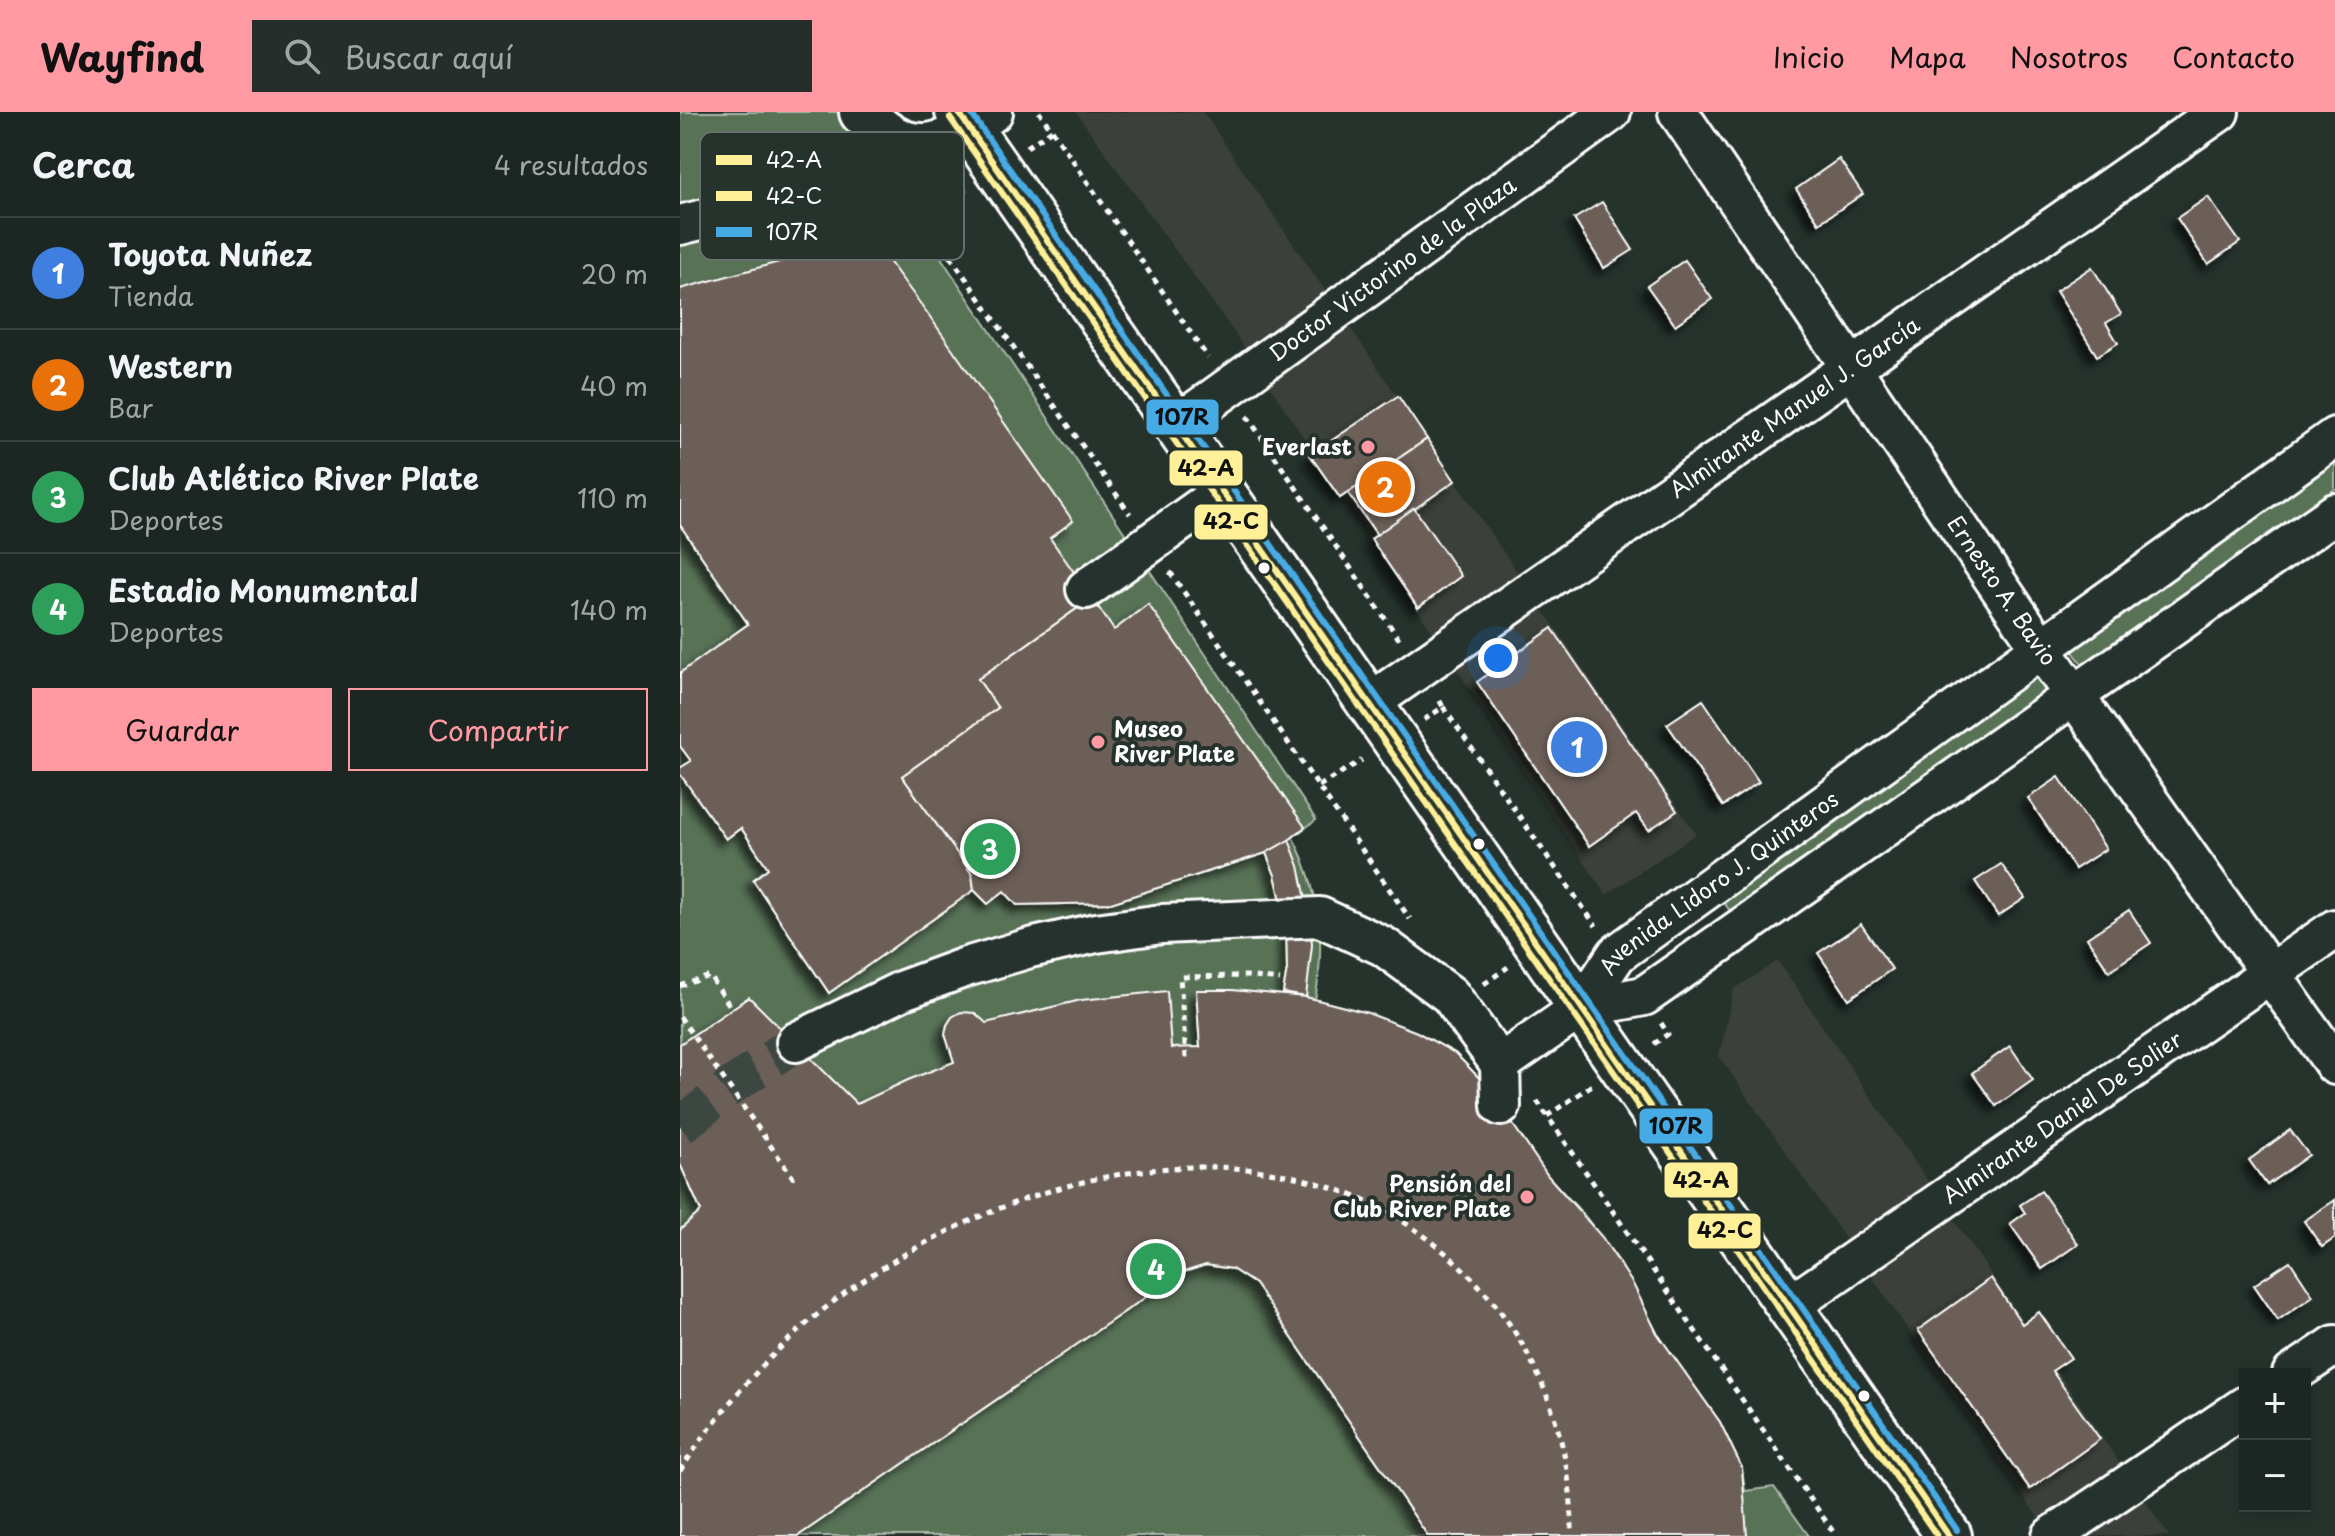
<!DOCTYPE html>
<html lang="es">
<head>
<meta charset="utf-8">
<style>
  :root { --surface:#1c2622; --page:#252e2a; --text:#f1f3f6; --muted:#a0a5a5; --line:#3a4340; --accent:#ff9aa2 }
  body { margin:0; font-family:"Playpen Sans",sans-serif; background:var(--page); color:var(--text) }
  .controls { position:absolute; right:24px; bottom:24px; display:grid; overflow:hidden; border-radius:0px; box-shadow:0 4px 12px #0003 }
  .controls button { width:72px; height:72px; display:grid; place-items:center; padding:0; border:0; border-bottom:2px solid var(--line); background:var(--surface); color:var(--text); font:40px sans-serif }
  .you { position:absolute; left:818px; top:546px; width:28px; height:28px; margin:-20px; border:6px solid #fff; border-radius:50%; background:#1a73e8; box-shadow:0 0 0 12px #1a73e833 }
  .badge { display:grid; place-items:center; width:52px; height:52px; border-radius:50%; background:var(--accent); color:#fff; font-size:26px; font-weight:700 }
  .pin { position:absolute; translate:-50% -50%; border:4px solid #fff; box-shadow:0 2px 8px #0006 }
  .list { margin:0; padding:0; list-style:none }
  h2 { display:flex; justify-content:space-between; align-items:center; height:104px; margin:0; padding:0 32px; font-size:34px }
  h2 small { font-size:26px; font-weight:400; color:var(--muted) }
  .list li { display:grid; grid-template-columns:52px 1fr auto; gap:24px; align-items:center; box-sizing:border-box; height:112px; padding:0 32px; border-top:2px solid var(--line) }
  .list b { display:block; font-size:30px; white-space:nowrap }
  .list p { margin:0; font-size:26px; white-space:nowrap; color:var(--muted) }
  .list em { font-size:26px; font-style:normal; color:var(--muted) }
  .actions { display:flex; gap:16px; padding:24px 32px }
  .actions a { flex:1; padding:18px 0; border:2px solid var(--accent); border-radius:0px; text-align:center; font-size:28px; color:var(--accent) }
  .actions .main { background:var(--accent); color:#111 }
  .icon { flex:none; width:44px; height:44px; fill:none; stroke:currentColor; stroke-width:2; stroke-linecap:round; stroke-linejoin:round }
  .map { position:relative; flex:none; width:1655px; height:1424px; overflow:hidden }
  header { display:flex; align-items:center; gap:48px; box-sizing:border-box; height:112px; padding:0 40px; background:var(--accent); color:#111 }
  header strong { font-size:38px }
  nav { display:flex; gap:44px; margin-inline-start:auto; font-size:28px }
  .search { width:560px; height:72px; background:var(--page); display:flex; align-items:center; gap:20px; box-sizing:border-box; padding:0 28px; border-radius:0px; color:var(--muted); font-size:30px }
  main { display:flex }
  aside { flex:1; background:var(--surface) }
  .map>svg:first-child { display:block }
  .built { fill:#3b403a }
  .green { fill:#587257; stroke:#acb8ab; stroke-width:2 }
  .building { fill:#6c5f58; stroke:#fff; stroke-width:2; filter:url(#shadow) }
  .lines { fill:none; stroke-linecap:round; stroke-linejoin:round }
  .minor-tunnel { stroke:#3c4742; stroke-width:38; stroke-dasharray:38 19; stroke-linecap:butt }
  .minor-casing { stroke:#fff; stroke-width:44 }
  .major-casing { stroke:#fff; stroke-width:50 }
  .path { stroke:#fff; stroke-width:5; stroke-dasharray:6 6; stroke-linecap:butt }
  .minor { stroke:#26332d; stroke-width:38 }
  .major { stroke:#26332d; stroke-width:44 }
  .bus-1-casing { stroke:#26332d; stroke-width:12 }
  .bus-2-casing { stroke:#26332d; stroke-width:12 }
  .bus-3-casing { stroke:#26332d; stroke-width:12 }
  .bus-1 { stroke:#fff098; stroke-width:6 }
  .bus-2 { stroke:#fff098; stroke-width:6 }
  .bus-3 { stroke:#46abe5; stroke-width:6 }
  .poi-dot { fill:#ff9aa2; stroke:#26332d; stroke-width:3 }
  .bus-dot { fill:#fff; stroke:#26332d; stroke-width:3 }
  .labels { text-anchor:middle; stroke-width:8; stroke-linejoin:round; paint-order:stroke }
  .street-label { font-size:22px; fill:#fff; stroke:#26332d }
  .poi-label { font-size:22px; font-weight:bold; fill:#fff; stroke:#26332d; text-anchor:end }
  .key { fill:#26332d; stroke:#67706c; stroke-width:2 }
  .key-label { font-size:22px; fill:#fff }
  .line-badge { stroke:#26332d; stroke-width:3 }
  .pale-badge-label { font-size:22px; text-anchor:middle; font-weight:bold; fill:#111 }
</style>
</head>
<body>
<header>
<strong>Wayfind</strong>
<div class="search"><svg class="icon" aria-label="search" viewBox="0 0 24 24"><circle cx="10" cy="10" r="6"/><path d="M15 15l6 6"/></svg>Buscar aquí</div>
<nav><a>Inicio</a><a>Mapa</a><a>Nosotros</a><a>Contacto</a></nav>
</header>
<main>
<aside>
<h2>Cerca<small>4 resultados</small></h2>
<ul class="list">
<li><span class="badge" style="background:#3f7fe0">1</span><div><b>Toyota Nuñez</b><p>Tienda</p></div><em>20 m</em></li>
<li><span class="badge" style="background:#e8710a">2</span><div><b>Western</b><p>Bar</p></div><em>40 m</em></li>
<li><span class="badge" style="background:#2e9e5b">3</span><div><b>Club Atlético River Plate</b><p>Deportes</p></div><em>110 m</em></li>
<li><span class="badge" style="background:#2e9e5b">4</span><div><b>Estadio Monumental</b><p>Deportes</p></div><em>140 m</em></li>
</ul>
<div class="actions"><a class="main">Guardar</a><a>Compartir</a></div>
</aside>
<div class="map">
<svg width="1655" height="1424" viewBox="0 0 1655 1424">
  <defs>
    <filter id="shadow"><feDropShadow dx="-7" dy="7" stdDeviation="4" flood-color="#0009"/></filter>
  </defs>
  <rect width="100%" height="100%" fill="#26332d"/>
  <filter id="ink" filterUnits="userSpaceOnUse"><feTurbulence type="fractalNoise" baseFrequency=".0125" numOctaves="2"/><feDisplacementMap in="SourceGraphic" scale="16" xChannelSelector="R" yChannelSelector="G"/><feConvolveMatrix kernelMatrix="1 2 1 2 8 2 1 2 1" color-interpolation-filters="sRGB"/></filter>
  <g filter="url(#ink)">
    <!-- built -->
    <g class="built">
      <polygon points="396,0 523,0 1016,722 926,783 554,220"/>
      <polygon points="1098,849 1489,1424 1371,1424 1039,944 1054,877"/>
    </g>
    <!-- green -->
    <g class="green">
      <path d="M0,0H164L636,708L613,725C640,779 646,829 635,888L775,941L806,973L868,1064L904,1103L939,1149L977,1221L1040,1310L1062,1356L1065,1379L1094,1375L1129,1424H0Z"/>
      <polygon points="1655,343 1655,377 1403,553 1388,533"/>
      <polygon points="1354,555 1367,577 1051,800 1038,783"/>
    </g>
    <!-- building -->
    <g class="building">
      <polygon points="1159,47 1183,82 1139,111 1116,77"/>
      <polygon points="1528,85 1560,130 1528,152 1497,106"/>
      <polygon points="922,90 953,138 924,156 894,107"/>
      <polygon points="191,125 248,202 393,409 370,426 412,486 298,567 318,596 222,664 292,762 294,778 149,881 73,768 88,756 61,716 46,727 0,662 0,656 11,649 0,634 0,561 68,512 0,413 0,177"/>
      <polygon points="1005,148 1032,187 995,213 967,174"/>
      <polygon points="1412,155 1441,202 1426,211 1438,231 1417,244 1376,179"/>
      <polygon points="718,284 747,327 660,386 630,343"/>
      <polygon points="747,327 775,369 697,423 668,381"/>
      <polygon points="734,396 781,464 738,496 691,427"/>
      <polygon points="412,486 434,518 468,492 625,715 609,728 586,741 431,791 337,793 324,779 308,792 294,778 292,762 222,664 318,596 298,567"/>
      <polygon points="872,516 997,699 969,718 956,701 909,734 797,570"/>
      <polygon points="1023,588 1079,670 1043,694 987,612"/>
      <polygon points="1379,665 1426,737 1395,757 1348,686"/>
      <polygon points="609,728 619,754 630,806 632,833 626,885 603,881 607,857 606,809 595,763 586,741"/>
      <polygon points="1321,752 1345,786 1318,804 1295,769"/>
      <polygon points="1449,798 1471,831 1429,859 1407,826"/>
      <polygon points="1181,812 1212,857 1169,887 1138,841"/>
      <polygon points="516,878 552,878 626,885 688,901 737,920 775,941 806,973 868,1064 922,1125 953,1172 977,1221 1040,1310 1062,1356 1067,1424 748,1424 575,1172 552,1157 526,1153 501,1161 118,1424 0,1424 0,1118 21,1099 0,1052 0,932 69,885 177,992 228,968 274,950 265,922 267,913 272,905 281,900 295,901 306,911 401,888 487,879 491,936 520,935"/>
      <polygon points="1330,934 1353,968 1316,994 1292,961"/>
      <polygon points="1610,1018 1629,1043 1587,1073 1569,1048"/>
      <polygon points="1361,1079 1398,1132 1362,1157 1330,1112 1345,1101 1340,1093"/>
      <polygon points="1655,1088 1655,1126 1642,1135 1624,1109"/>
      <polygon points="1610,1149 1633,1184 1598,1208 1574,1173"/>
      <polygon points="1311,1166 1342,1212 1359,1200 1391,1246 1372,1259 1420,1327 1350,1377 1238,1218"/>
    </g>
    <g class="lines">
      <!-- minor-tunnel -->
      <polyline class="minor-tunnel" points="0,1014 50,975 116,930"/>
      <!-- minor casing -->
      <g class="minor-casing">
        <g id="minor">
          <path id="s1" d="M998,0L1360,535L1655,953"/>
          <polyline points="290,17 313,0"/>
          <polyline points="0,113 161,73 208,56 245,35"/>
          <path id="s2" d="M495,314L931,0"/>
          <polyline points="406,477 542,380"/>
          <path id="s3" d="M691,590L1539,0"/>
          <polyline points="901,896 964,884 1655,401"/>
          <path id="s4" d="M116,930L223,878L286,855L350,836L416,821L482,812L640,805L703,834L770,883L820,952L901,896L937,842L1655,325"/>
          <polyline points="820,952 821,994"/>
          <path id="s5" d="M1109,1194L1655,817"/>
          <polyline points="1612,1262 1655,1233"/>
          <polyline points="1372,1424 1565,1294"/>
        </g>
      </g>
      <!-- major casing -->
      <g class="major-casing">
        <g id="major">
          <path d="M182,0C216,38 246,45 290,17"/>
          <polyline points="278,0 1269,1424"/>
        </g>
      </g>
      <!-- path -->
      <g class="path">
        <polyline points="372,18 528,246"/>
        <polyline points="347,35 372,18 359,0"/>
        <polyline points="229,85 450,402"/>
        <polyline points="244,106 286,77"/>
        <polyline points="567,304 719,527"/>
        <polyline points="490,460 730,807"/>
        <polyline points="763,595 916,814"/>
        <polyline points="744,608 763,595 758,585"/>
        <polyline points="639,674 682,648"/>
        <polyline points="804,872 828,855"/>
        <polyline points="0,874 30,864 52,897"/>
        <polyline points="0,905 114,1067"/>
        <polyline points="974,932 988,922 981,911"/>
        <polyline points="506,946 500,865 566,864 600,868"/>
        <polyline points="857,989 1156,1424"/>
        <polyline points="867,1004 912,973"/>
        <path d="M0,1359C48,1285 110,1217 185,1167C365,1047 623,992 790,1164C858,1233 893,1328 892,1424"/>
      </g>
      <!-- minor -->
      <use href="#minor" class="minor"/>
      <!-- major -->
      <use href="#major" class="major"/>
      <!-- bus-1 casing -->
      <g class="bus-1-casing">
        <polyline id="bus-1" points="278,0 1269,1424"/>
      </g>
      <!-- bus-2 casing -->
      <g class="bus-2-casing">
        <polyline id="bus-2" points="270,6 1257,1424"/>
      </g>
      <!-- bus-3 casing -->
      <g class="bus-3-casing">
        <polyline id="bus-3" points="290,0 1277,1418"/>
      </g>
      <!-- bus-1 -->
      <use href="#bus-1" class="bus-1"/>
      <!-- bus-2 -->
      <use href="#bus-2" class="bus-2"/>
      <!-- bus-3 -->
      <use href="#bus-3" class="bus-3"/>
    </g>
  </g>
  <!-- markers -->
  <g class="poi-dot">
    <circle cx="688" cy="335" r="8"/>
    <circle cx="418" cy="630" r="8"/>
    <circle cx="847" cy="1085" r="8"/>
  </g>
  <g class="bus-dot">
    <circle cx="584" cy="456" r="7"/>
    <circle cx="799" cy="732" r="7"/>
    <circle cx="1184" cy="1284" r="7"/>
  </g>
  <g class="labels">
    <!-- street labels -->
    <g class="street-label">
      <text dy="8" stroke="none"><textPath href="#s2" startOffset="268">Doctor Victorino de la Plaza</textPath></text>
      <text dy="8" stroke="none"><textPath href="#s3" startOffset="516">Almirante Manuel J. García</textPath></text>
      <text dy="8" stroke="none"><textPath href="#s1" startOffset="578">Ernesto A. Bavio</textPath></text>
      <text dy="8" stroke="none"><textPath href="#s4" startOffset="1070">Avenida Lidoro J. Quinteros</textPath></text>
      <text dy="8" stroke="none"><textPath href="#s5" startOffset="332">Almirante Daniel De Solier</textPath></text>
    </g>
    <!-- poi labels -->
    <g class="poi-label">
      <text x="672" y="343">Everlast</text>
      <text x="434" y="625" text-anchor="start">Museo<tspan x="434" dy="25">River Plate</tspan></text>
      <text x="831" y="1080">Pensión del<tspan x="831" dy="25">Club River Plate</tspan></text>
    </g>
  </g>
  <!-- legend -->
  <rect x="20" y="20" width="264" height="128" rx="12" class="key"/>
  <rect x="36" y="43" width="36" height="10" fill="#fff098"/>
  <rect x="36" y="79" width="36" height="10" fill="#fff098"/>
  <rect x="36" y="115" width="36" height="10" fill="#46abe5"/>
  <g class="key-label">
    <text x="86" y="56">42-A</text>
    <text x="86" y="92">42-C</text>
    <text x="86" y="128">107R</text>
  </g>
  <g class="line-badge">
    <rect x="465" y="286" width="75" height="38" rx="8" fill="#46abe5"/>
    <rect x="488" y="337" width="76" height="38" rx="8" fill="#fff098"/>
    <rect x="513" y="391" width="76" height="38" rx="8" fill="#fff098"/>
    <rect x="958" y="995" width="76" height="38" rx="8" fill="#46abe5"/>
    <rect x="983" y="1049" width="76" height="38" rx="8" fill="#fff098"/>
    <rect x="1007" y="1100" width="75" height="38" rx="8" fill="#fff098"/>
  </g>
  <g class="pale-badge-label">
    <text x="502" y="313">107R</text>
    <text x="526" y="364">42-A</text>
    <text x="551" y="417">42-C</text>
    <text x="996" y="1022">107R</text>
    <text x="1021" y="1076">42-A</text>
    <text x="1045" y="1126">42-C</text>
  </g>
</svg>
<div class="controls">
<button>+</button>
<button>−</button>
</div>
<div class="you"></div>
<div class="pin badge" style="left:897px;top:635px;background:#3f7fe0">1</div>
<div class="pin badge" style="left:705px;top:375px;background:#e8710a">2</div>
<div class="pin badge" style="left:310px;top:737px;background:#2e9e5b">3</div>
<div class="pin badge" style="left:476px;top:1157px;background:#2e9e5b">4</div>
</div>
</main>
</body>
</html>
